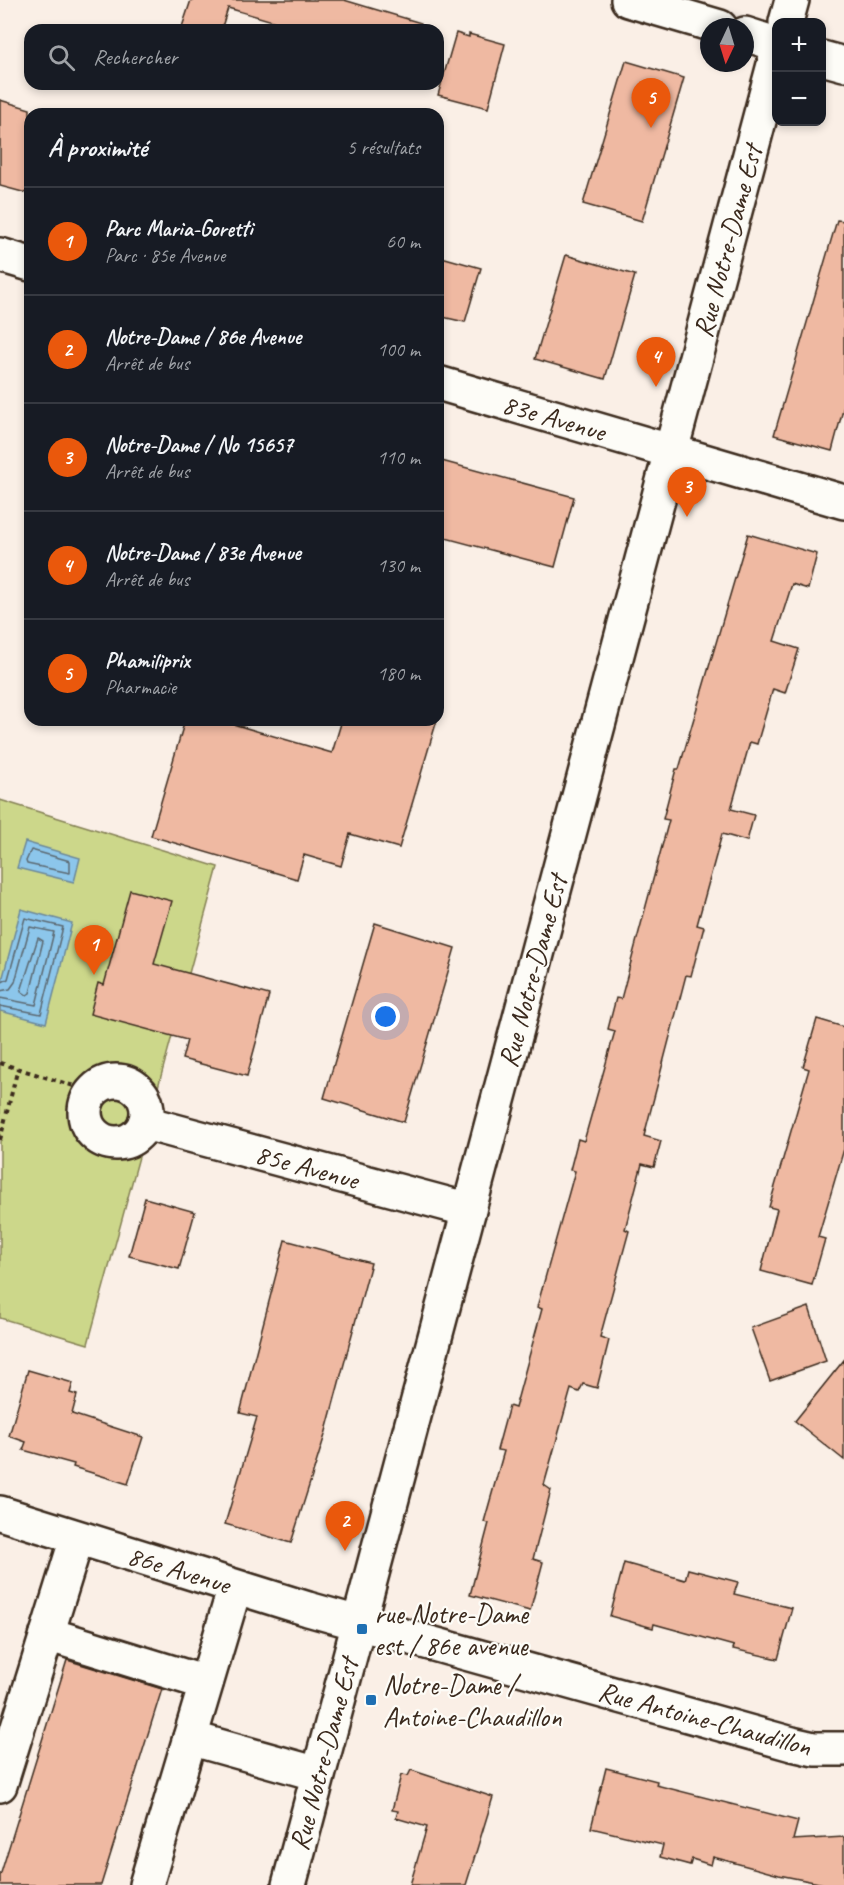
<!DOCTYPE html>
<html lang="fr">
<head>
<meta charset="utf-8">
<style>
  :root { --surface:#171b24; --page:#242831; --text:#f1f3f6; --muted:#9ea1a6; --line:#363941; --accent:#ea580c }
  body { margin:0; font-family:Caveat,sans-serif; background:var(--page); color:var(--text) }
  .controls { position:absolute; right:18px; top:18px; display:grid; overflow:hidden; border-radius:12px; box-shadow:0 3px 9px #0003 }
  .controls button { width:54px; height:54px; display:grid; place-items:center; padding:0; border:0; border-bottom:2px solid var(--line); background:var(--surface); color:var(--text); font:30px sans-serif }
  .compass { position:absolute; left:700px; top:18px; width:54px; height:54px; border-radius:50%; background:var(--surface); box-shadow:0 3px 9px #0003; rotate:184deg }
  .you { position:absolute; left:386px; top:1017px; width:21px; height:21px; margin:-15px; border:4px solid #fff; border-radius:50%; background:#1a73e8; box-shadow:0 0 0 9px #1a73e833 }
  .badge { display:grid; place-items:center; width:39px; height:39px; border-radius:50%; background:var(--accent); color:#fff; font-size:20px; font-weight:700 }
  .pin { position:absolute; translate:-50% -50px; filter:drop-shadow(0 2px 3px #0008) }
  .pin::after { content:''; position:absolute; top:32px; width:21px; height:18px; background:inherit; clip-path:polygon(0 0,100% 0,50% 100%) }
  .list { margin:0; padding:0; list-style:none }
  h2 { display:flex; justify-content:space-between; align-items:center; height:78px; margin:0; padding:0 24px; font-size:26px }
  h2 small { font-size:20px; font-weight:400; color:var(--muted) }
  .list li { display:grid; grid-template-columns:39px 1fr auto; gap:18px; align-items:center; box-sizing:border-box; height:108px; padding:0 24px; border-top:2px solid var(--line) }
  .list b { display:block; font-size:22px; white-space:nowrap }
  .list p { margin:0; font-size:20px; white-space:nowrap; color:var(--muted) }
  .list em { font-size:20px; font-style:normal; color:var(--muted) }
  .icon { flex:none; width:33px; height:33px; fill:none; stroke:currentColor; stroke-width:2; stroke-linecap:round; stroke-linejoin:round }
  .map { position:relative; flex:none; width:844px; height:1885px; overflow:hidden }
  .search { position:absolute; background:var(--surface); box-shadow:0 3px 9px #0003; left:24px; top:24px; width:420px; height:66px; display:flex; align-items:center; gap:15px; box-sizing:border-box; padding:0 21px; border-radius:18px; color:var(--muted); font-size:22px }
  .panel { position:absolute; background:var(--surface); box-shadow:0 3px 9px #0003; left:24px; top:108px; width:420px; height:618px; border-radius:18px }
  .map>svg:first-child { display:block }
  .green { fill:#ccd78a; stroke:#848054; stroke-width:1.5 }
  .water { fill:#8cc6eb; stroke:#6c8899; stroke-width:1.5 }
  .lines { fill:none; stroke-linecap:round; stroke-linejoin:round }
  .shore { stroke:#5b6870; stroke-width:1.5 }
  .building { fill:#efb9a2; stroke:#3b2a1e; stroke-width:1.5 }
  .minor-casing { stroke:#3b2a1e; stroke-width:38 }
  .major-casing { stroke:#3b2a1e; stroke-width:38 }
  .path { stroke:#3b2a1e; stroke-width:4; stroke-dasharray:4.5 4.5; stroke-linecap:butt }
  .minor { stroke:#fdfcf7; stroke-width:33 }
  .major { stroke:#fdfcf7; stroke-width:33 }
  .poi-dot { fill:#1f6fb2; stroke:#fdfcf7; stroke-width:2 }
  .labels { text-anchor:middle; stroke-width:4.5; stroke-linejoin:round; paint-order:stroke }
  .street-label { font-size:28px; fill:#3b2a1e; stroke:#fdfcf7 }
  .poi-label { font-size:28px; fill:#3b2a1e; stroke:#fdfcf7; text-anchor:start }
</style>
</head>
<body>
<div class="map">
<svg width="844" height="1885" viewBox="0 0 844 1885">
  <rect width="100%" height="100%" fill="#faefe6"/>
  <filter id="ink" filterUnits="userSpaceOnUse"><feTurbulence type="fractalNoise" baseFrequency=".0167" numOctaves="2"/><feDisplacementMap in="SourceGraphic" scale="12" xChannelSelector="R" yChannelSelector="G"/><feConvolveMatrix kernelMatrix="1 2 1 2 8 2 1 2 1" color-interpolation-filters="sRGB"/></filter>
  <g filter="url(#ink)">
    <!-- green -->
    <polygon class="green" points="0,800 218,867 88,1344 0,1318"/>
    <!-- water -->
    <g class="water">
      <polygon points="25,842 80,858 74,882 17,868"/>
      <polygon points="21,909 72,923 46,1023 0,1011 0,988"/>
    </g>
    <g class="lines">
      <!-- shore -->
      <g class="shore">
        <polygon points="31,850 70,861 70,873 27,864 26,861"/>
        <polygon points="38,938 43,941 30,993 27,995 21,991"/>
        <polyline points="0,983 8,979 25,918 63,927 41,1014 0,1006"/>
        <polyline points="0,991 10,989 15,982 30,927 54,932 36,1005 0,998"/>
      </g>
    </g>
    <!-- building -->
    <g class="building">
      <polygon points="191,0 344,0 421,23 420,30 303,30 228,8 221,30 181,30"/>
      <polygon points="456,33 469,37 469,34 505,44 488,108 438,95"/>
      <polygon points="626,61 684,78 642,221 583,204"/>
      <polygon points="0,100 30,109 30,194 0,186"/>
      <polygon points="837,220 844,221 844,406 832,451 774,435"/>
      <polygon points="566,255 635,275 605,379 535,359"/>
      <polygon points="438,256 481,268 465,322 438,316"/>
      <polygon points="438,460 574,497 555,567 438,536"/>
      <polygon points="748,534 817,554 808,589 792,584 774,641 799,649 785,693 773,689 757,744 750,742 731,809 754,815 747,841 722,834 697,925 704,927 691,976 686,975 644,1136 661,1141 654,1167 642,1164 625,1229 629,1231 600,1337 609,1340 597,1388 583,1384 579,1392 571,1389 544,1485 551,1490 533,1559 543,1562 530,1611 470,1595 489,1523 484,1522 504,1451 497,1450 509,1406 515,1408 542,1309 537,1307 575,1171 570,1170 578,1139 584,1141 615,1031 608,1029 616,998 621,999 669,820 663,819 676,769 679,769"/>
      <polygon points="185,720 219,720 332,753 342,720 437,720 399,848 350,834 341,866 304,855 297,879 151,836"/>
      <polygon points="130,890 172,901 154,964 269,995 247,1076 182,1059 187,1040 90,1014 98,983 104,985"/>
      <polygon points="375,923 455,948 404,1122 324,1098"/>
      <polygon points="817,1019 844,1027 844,1149 818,1237 825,1239 812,1285 761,1271 777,1209 769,1207 809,1069 803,1067"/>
      <polygon points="145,1198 195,1212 179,1269 129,1256"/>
      <polygon points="285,1240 371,1263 325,1435 291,1543 225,1524 257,1417 240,1413"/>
      <polygon points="809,1307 826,1361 770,1381 751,1328"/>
      <polygon points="844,1360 844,1460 795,1421"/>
      <polygon points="28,1370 73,1383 70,1393 77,1395 72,1414 143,1437 128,1484 73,1467 74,1464 23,1450 26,1442 9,1436"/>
      <polygon points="624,1563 685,1580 688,1569 738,1582 734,1594 792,1608 778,1659 733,1649 734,1646 654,1624 653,1628 610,1616"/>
      <polygon points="67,1660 162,1689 101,1885 0,1885 0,1876"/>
      <polygon points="606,1768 657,1781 656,1785 798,1821 793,1840 844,1837 844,1885 829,1885 779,1875 713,1857 711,1865 692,1859 690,1865 660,1857 663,1845 591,1828"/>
      <polygon points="411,1770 493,1797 466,1885 410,1885 427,1827 396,1818 398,1811 392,1810 401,1775 408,1776"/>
    </g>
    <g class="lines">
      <!-- minor casing -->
      <g class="minor-casing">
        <g id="minor">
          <polyline points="628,0 720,27"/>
          <polyline points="745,34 776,44"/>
          <polyline points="822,58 844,64"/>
          <polyline points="0,255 30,264"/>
          <polyline points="438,383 844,502"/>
          <circle cx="116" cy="1112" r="31"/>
          <polyline points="145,1123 469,1210"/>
          <polyline points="0,1513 308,1609 792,1744 814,1749 844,1749"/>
          <polyline points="47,1634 206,1683"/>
          <polyline points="190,1738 318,1774"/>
          <polyline points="0,1785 77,1538"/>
          <polyline points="146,1885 235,1587"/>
        </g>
      </g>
      <!-- major casing -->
      <g class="major-casing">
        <g id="major">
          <polyline points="786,22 792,0"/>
          <polyline points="289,1885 776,57"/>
        </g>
      </g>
      <!-- path -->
      <g class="path">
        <polyline points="0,1063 93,1092"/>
        <polyline points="0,1140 18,1068"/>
      </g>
      <!-- minor -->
      <use href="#minor" class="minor"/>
      <!-- major -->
      <use href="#major" class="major"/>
    </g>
  </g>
  <!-- markers -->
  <g class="poi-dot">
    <rect x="356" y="1623" width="12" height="12" rx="3"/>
    <rect x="365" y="1694" width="12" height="12" rx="3"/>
  </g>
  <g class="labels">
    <!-- street labels -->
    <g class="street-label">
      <text transform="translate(727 241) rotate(-75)" y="10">Rue Notre-Dame Est</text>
      <text transform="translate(554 417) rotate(16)" y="10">83e Avenue</text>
      <text transform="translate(532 971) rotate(-75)" y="10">Rue Notre-Dame Est</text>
      <text transform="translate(307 1166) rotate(15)" y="10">85e Avenue</text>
      <text transform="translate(179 1569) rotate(17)" y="10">86e Avenue</text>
      <text transform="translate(705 1718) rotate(15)" y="10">Rue Antoine-Chaudillon</text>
      <text transform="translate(323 1754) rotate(-75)" y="10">Rue Notre-Dame Est</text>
    </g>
    <!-- poi labels -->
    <g class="poi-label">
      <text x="374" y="1623">rue Notre-Dame<tspan x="374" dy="32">est / 86e avenue</tspan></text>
      <text x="383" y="1694">Notre-Dame /<tspan x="383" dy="32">Antoine-Chaudillon</tspan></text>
    </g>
  </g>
</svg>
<div class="controls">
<button>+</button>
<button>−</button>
</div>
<svg class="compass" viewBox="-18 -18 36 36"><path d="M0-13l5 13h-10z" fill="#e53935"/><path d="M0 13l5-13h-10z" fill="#9ea1a6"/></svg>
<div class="you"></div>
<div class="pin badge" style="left:94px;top:975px">1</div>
<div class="pin badge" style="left:345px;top:1551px">2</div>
<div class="pin badge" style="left:687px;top:517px">3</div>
<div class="pin badge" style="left:656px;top:387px">4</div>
<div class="pin badge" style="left:651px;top:128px">5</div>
<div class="search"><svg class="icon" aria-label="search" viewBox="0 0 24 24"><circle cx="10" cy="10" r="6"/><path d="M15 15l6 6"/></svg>Rechercher</div>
<section class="panel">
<h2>À proximité<small>5 résultats</small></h2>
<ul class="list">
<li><span class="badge">1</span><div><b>Parc Maria-Goretti</b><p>Parc · 85e Avenue</p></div><em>60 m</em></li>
<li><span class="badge">2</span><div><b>Notre-Dame / 86e Avenue</b><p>Arrêt de bus</p></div><em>100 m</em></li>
<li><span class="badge">3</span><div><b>Notre-Dame / No 15657</b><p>Arrêt de bus</p></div><em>110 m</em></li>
<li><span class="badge">4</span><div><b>Notre-Dame / 83e Avenue</b><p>Arrêt de bus</p></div><em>130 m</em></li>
<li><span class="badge">5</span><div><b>Phamiliprix</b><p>Pharmacie</p></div><em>180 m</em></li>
</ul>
</section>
</div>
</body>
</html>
